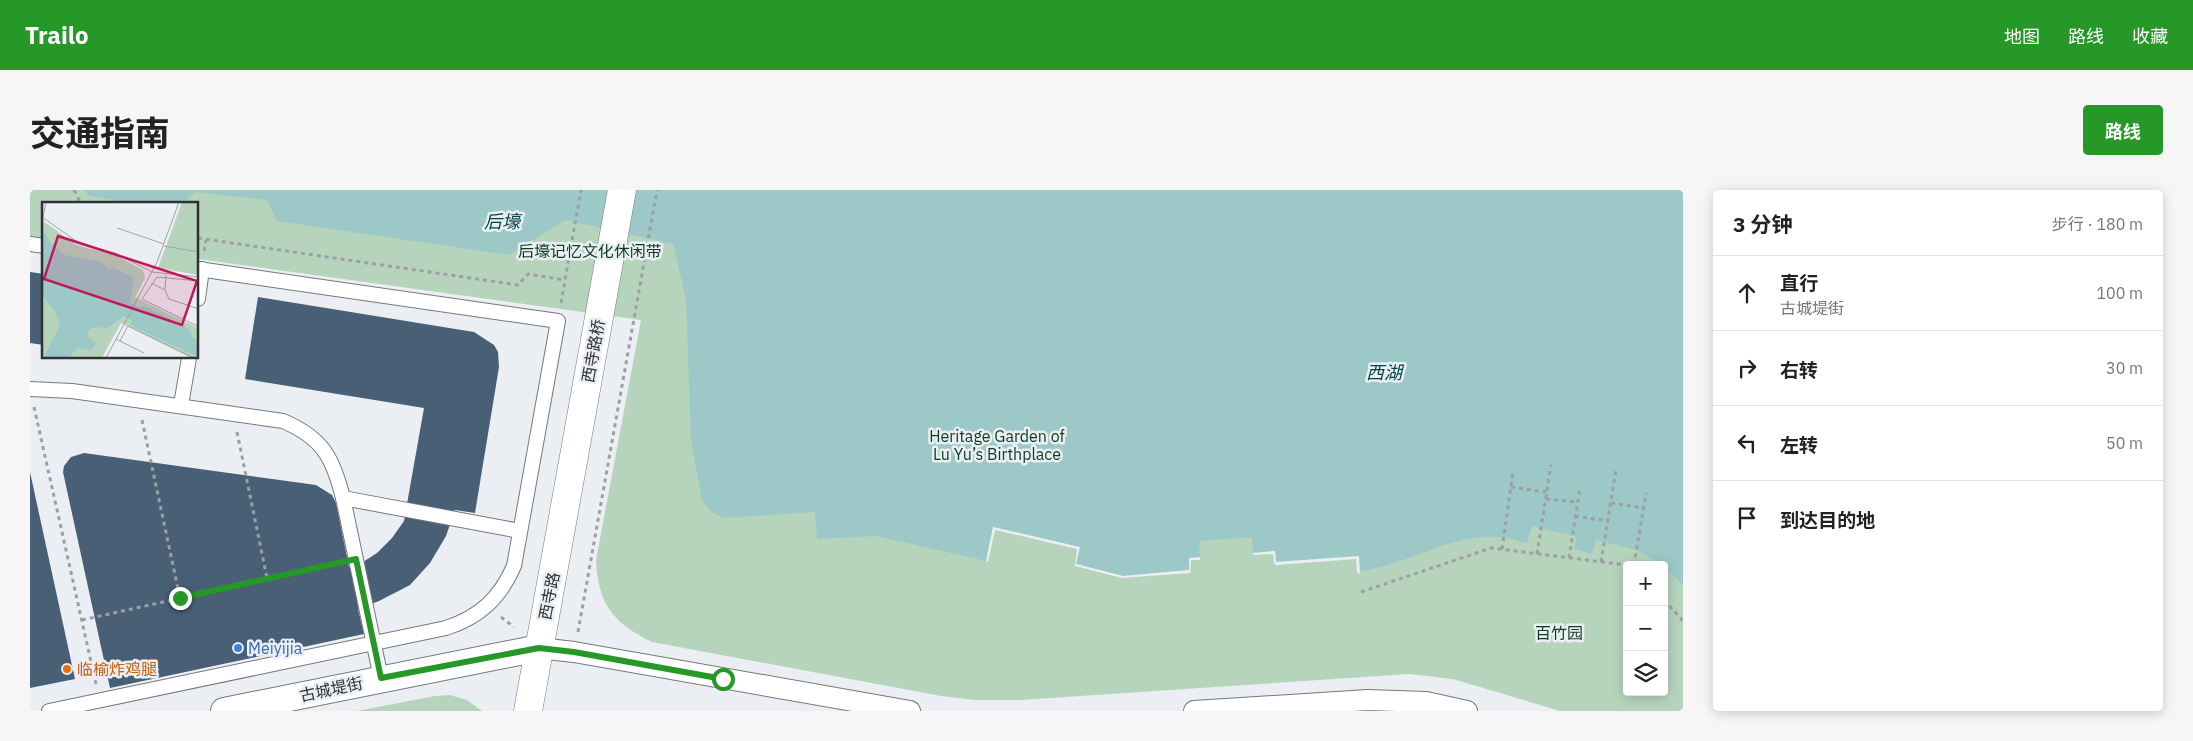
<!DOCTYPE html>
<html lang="zh">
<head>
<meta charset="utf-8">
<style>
  :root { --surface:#fff; --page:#f6f6f6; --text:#222; --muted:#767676; --line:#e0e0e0; --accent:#259827 }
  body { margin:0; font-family:"IBM Plex Sans","Noto Sans SC",sans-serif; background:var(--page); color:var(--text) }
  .controls { position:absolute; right:15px; bottom:15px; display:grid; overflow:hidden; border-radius:5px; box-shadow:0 2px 12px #0003 }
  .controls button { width:45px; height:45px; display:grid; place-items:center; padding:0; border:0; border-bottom:1px solid var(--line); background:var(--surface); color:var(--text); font:25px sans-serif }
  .stop { position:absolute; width:15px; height:15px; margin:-11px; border:4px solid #259827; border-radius:50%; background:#fff }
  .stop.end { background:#259827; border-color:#fff; box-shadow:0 1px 5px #0008 }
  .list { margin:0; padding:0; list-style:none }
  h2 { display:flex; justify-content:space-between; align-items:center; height:65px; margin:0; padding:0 20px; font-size:21px }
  h2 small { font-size:16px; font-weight:400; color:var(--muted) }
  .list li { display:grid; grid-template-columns:32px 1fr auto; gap:15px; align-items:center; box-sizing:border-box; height:75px; padding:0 20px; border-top:1px solid var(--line) }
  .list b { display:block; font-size:19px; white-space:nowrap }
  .list p { margin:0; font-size:16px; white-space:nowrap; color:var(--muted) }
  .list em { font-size:16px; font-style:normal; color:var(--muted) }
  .icon { flex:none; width:28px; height:28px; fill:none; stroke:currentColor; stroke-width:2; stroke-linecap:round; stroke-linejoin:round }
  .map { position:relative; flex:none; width:1653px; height:521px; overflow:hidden; border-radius:5px }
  header { display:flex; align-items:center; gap:30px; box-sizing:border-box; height:70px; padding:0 25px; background:var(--accent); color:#fff }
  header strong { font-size:24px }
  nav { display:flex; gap:28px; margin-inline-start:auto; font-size:18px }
  .intro { display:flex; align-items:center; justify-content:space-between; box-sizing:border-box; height:120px; padding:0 30px }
  h1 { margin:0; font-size:35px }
  .button { padding:12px 22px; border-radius:5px; background:var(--accent); color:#fff; font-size:18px; font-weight:700 }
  main { display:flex; gap:30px; padding:0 30px }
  aside { flex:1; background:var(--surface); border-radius:5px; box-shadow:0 2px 12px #0003 }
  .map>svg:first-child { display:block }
  .green { fill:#b6d4bc; fill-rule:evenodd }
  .water { fill:#9cc8c8 }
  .pier { fill:#ebeff4 }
  .building { fill:#485f76 }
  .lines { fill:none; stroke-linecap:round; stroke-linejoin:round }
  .service-casing { stroke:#74787d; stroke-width:16 }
  .pedestrian-casing { stroke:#74787d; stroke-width:22 }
  .minor-casing { stroke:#74787d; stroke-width:28 }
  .tertiary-casing { stroke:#74787d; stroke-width:29 }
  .path { stroke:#9c9fa3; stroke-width:3; stroke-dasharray:4 4; stroke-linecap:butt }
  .service { stroke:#fff; stroke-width:14 }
  .pedestrian { stroke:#fff; stroke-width:20 }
  .minor { stroke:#fff; stroke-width:26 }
  .tertiary { stroke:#fff; stroke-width:28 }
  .route { stroke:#259827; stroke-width:6 }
  .shop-dot { fill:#3f7fe0; stroke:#ebeff4; stroke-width:2 }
  .food-dot { fill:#e8710a; stroke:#ebeff4; stroke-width:2 }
  .labels { text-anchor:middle; stroke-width:5; stroke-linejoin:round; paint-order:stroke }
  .park-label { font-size:16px; fill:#0a3e1e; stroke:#ebeff4 }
  .street-label { font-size:16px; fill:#2f3133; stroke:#ebeff4 }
  .shop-label { font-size:16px; fill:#366cbe; stroke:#ebeff4; text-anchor:start }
  .food-label { font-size:16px; fill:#c56008; stroke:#ebeff4; text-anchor:start }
  .water-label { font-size:18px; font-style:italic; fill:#004446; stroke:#ebeff4 }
  .inset-road { fill:none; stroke:#a0a3a7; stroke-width:1 }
  .view { fill:#c2185b; fill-opacity:0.15; stroke:#c2185b; stroke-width:2.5 }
  .inset-edge { fill:none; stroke:#2f3133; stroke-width:2.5 }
</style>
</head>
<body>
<header>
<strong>Trailo</strong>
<nav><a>地图</a><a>路线</a><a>收藏</a></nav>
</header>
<div class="intro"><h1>交通指南</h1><a class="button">路线</a></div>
<main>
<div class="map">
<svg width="1653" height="521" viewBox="0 0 1653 521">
  <rect width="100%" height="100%" fill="#ebeff4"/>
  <!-- green -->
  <g class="green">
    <path d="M0,0H1653V521H1530L1423,489L1379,484L991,510H945L911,506L622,452C583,433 568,414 566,370L611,130L168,69V14H14V48L0,46ZM1597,375H1634V502H1597Z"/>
    <polygon points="420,505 437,510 452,521 327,521 405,506"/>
  </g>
  <!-- water -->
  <path class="water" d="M55,0H1653V395C1620,361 1611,361 1566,350L1562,364L1544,359L1547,347L1502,336L1497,353C1487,351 1477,347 1467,347C1422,343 1375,376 1330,381L1328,366L1246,372L1245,361L1223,363L1222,347L1169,351L1170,367L1159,368V380L1093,386L1046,374L1049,357L963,337L956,371L846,346L787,349L785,322L693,328L681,322L672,310L661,250L656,110L643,54L535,30L479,65L247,31L237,10L165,2L153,14H113L59,6Z"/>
  <!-- pier -->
  <g class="pier">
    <polygon points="963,337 1050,357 1046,374 1093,386 1159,380 1159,368 1170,367 1170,370 1161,370 1160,383 1092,388 1045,376 1047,359 965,340 958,372 956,371"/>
    <polygon points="1245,361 1246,372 1329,366 1330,384 1327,382 1326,369 1246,375 1244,373 1243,364 1223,365 1223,363"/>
  </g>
  <!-- building -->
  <g class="building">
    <polygon points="0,82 14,84 14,155 0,153"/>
    <polygon points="228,107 444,142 464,155 468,162 469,177 445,323 425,320 416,346 400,373 380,395 349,411 328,419 334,444 80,498 33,282 34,276 41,267 54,263 286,295 302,305 306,313 319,377 333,372 347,363 362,348 374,331 394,218 215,189"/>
    <polygon points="0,282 45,489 0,498"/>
  </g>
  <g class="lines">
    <!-- service casing -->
    <g class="service-casing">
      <g id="service">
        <polyline points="0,54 14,56"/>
        <polyline points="168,109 172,79"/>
        <path d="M0,199L42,201L253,231C293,248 303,268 313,308L490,341"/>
        <polyline points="151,215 159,168"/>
        <polyline points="313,308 351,488"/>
        <path d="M19,521L416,438C450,427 470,408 484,376L528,131L168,79"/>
      </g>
    </g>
    <!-- pedestrian casing -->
    <g class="pedestrian-casing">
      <g id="pedestrian">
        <polyline points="509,458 544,462 880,521"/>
        <polyline points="1164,521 1338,510 1396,512 1437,521"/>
      </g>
    </g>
    <!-- minor casing -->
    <g class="minor-casing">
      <polyline id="minor" points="194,521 509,458"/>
    </g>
    <!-- tertiary casing -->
    <g class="tertiary-casing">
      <polyline id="tertiary" points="498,521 592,0"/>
    </g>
    <!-- path -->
    <g class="path">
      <polyline points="44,0 51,14"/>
      <polyline points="168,48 488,95 498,84 535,90"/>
      <polyline points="174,61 176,50"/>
      <polyline points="531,113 551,0"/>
      <polyline points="4,217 66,494"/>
      <polyline points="112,230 150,408"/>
      <polyline points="207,242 237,388"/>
      <polyline points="1481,297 1516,302"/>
      <polyline points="1516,309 1547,312"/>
      <polyline points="1581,313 1614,318"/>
      <polyline points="1545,326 1578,331"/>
      <polyline points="1472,359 1483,282"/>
      <polyline points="1507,364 1521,275"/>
      <polyline points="1539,368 1550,298"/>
      <polyline points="1571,372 1586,279"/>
      <polyline points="1604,375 1616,303"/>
      <polyline points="1331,402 1461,358 1597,375"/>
      <polyline points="1634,410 1653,431"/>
      <polyline points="471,427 484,437"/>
      <polyline points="52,430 308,373"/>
      <polyline points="548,442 627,0"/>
    </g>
    <!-- service -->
    <use href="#service" class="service"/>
    <!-- pedestrian -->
    <use href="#pedestrian" class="pedestrian"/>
    <!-- minor -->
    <use href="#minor" class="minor"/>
    <!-- tertiary -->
    <use href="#tertiary" class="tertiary"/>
  </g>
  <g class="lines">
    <!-- route -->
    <polyline class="route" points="150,408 326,369 351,488 509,458 544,462 693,489"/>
  </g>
  <!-- markers -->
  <circle class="shop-dot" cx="208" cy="458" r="5"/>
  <circle class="food-dot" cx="37" cy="479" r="5"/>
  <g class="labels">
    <!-- park labels -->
    <g class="park-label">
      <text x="560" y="67">后壕记忆文化休闲带</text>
      <text x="967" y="252">Heritage Garden of<tspan x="967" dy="18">Lu Yu’s Birthplace</tspan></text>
      <text x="1529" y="449">百竹园</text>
    </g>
    <!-- street labels -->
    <g class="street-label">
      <text transform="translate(563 161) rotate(-80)" y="6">西寺路桥</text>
      <text transform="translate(519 406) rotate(-79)" y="6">西寺路</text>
      <text transform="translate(301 499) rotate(-12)" y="6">古城堤街</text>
    </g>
    <!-- shop labels -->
    <g class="shop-label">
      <text x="218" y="464">Meiyijia</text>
    </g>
    <!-- food labels -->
    <g class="food-label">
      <text x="47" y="485">临榆炸鸡腿</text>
    </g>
    <!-- water labels -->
    <g class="water-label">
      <text x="472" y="38">后壕</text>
      <text x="1354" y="189">西湖</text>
    </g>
  </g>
  <!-- overview -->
  <g transform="translate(12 12)">
    <rect width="156" height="156" fill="#ebeff4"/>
    <path d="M140,0H156V73L116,66ZM0,18L34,43L75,54L101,68L103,76L93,95L156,126V156H149L79,121L60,156H0Z" fill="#b6d4bc"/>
    <path d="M0,25L8,40L23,53L59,60L68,68L70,65L92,76L88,100L96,105L102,104L149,128L150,135L156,139V155L88,123L90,118L82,114L65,126L51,125L46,129V135L54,140L49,149L35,146L27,156H1L18,124L13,109L0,93Z" fill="#9cc8c8"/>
    <path class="inset-road" d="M0,15L37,41L73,51L110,70L157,75M1,15L4,0M75,26L122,42M122,44L157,50M157,79L115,75L100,97L157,125M109,81L123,88L127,97L157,107M123,88L124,73M74,137L78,139L86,124L152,156M78,139L102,151M64,156L115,60L137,0"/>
    <path class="view" d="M16,34L155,79L140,123L2,77Z"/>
    <rect width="156" height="156" class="inset-edge"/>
  </g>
</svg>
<div class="controls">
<button>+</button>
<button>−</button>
<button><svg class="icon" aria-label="layers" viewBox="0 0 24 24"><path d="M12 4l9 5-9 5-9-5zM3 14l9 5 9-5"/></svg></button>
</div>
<div class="stop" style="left:693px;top:489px"></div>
<div class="stop end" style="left:150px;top:408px"></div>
</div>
<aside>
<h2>3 分钟<small>步行 · 180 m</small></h2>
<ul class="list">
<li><svg class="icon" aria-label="ahead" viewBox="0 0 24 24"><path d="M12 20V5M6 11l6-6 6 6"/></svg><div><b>直行</b><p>古城堤街</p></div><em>100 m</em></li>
<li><svg class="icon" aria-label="right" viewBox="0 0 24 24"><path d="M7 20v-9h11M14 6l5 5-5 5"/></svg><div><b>右转</b></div><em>30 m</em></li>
<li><svg class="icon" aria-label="left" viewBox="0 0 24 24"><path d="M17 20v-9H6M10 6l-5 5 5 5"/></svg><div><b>左转</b></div><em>50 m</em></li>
<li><svg class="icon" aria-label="arrive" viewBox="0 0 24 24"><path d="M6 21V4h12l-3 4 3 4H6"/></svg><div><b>到达目的地</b></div></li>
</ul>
</aside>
</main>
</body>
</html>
